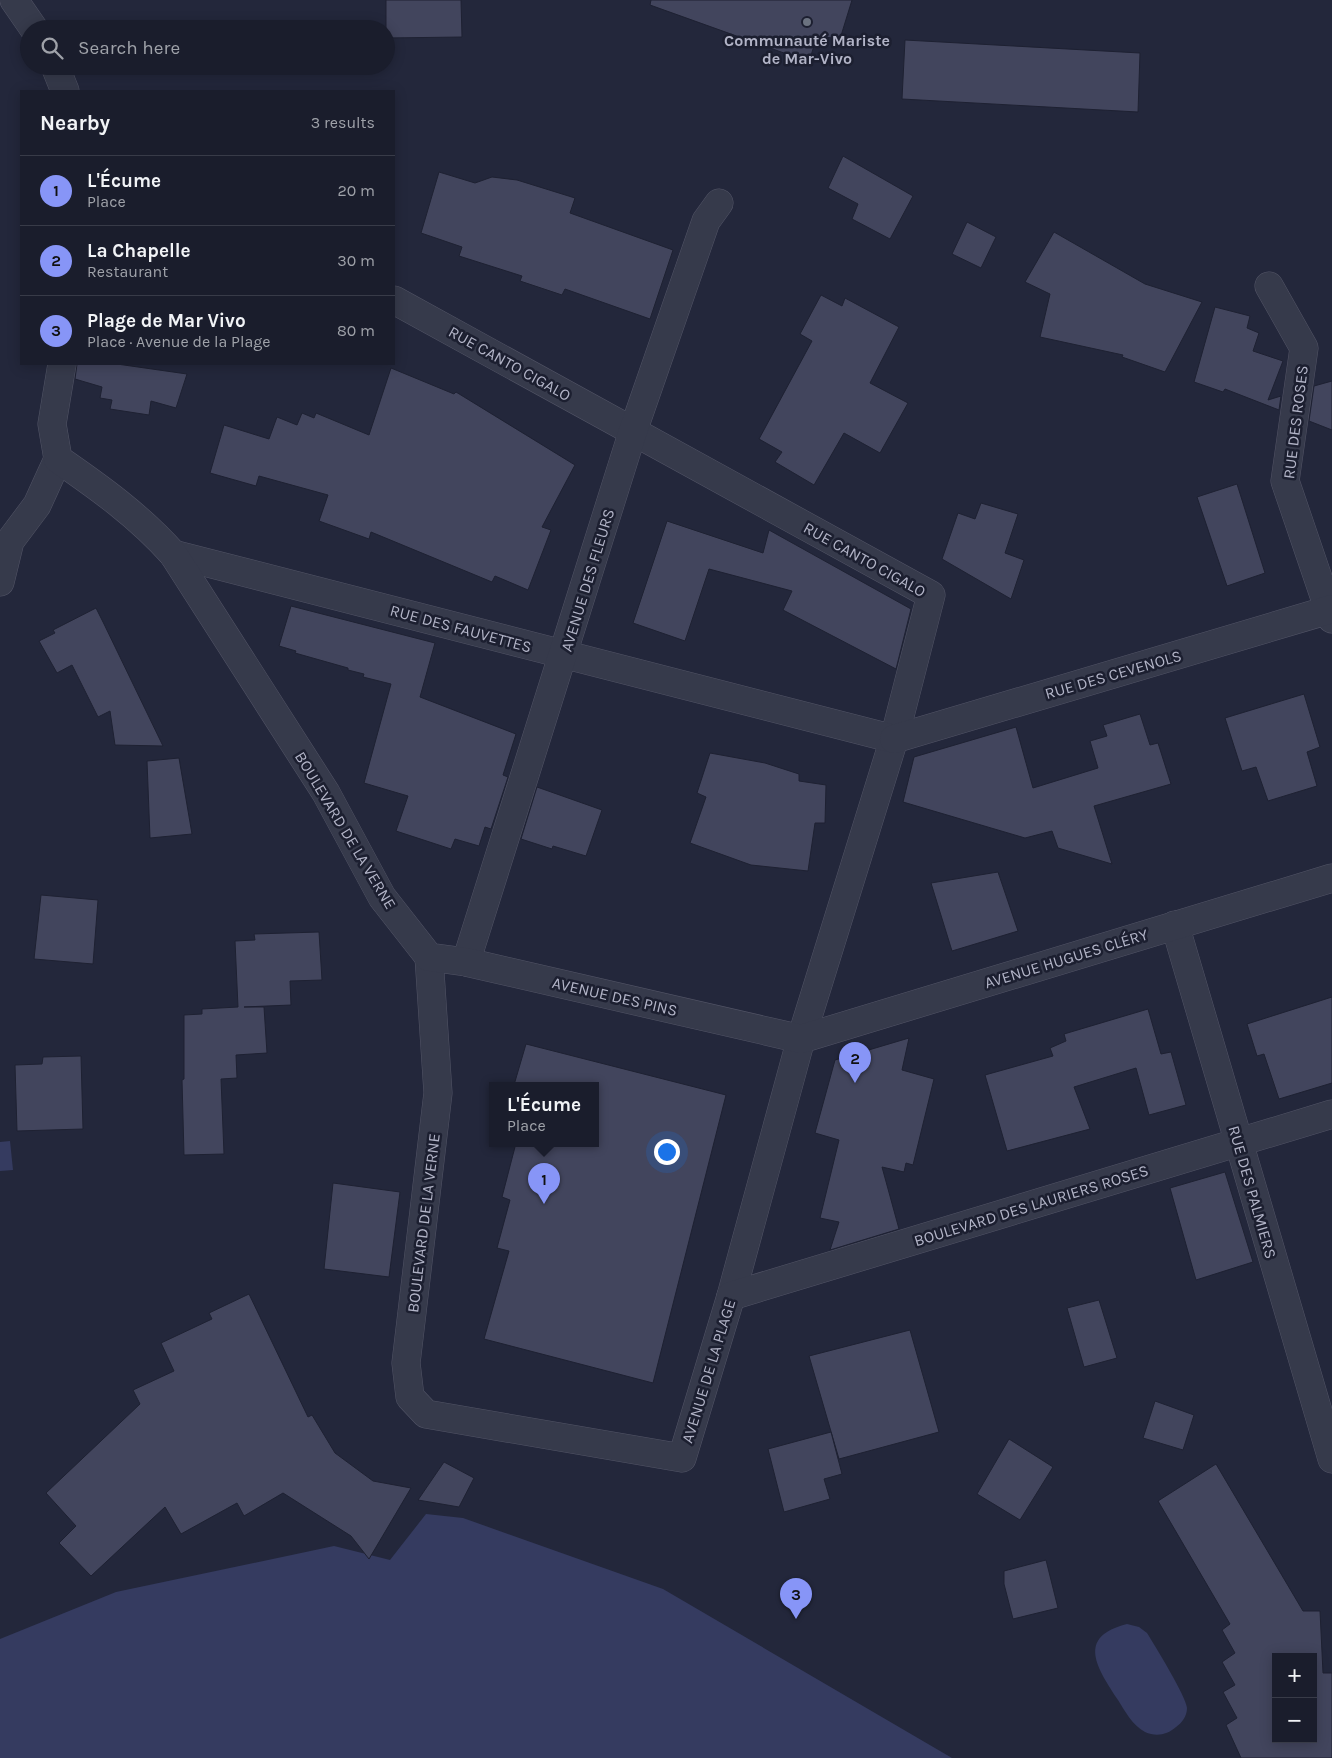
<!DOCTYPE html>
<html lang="en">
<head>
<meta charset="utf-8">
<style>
  :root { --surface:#1a1d2c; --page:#232634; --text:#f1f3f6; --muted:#9fa2a9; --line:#383b48; --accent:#8795f7 }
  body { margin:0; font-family:Karla,sans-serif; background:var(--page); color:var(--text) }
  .controls { position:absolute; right:15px; bottom:15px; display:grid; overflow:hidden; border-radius:0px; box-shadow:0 2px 12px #0003 }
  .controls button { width:45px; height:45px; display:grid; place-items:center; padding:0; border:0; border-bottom:1px solid var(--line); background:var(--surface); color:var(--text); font:25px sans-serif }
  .you { position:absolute; left:666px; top:1151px; width:18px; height:18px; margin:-12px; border:4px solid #fff; border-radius:50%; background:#1a73e8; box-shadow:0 0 0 8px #1a73e833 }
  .badge { display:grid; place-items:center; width:32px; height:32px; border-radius:50%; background:var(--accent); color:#111; font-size:16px; font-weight:700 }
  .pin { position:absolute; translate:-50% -41px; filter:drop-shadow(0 1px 2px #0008) }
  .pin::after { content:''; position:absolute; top:26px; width:18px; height:15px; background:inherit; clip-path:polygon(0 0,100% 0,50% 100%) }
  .popup { position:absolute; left:489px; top:1082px; width:110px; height:65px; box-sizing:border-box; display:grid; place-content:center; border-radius:0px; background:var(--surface); filter:drop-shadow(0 1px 4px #0005); font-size:16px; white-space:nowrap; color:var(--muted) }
  .popup b { font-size:19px; color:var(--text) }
  .popup::after { content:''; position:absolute; left:50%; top:100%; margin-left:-10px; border:10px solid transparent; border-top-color:var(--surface) }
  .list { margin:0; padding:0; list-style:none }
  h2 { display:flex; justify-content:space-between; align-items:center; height:65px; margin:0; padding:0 20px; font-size:21px }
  h2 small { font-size:16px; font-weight:400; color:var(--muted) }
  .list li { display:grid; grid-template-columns:32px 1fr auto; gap:15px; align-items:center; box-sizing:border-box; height:70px; padding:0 20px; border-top:1px solid var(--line) }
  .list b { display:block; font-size:19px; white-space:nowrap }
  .list p { margin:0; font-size:16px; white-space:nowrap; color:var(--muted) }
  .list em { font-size:16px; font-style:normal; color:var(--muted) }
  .icon { flex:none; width:28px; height:28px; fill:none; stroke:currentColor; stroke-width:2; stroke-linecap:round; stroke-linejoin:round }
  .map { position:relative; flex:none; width:1332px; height:1758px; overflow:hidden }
  .search { position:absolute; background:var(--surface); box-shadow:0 2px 12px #0003; left:20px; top:20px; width:375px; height:55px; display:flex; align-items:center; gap:12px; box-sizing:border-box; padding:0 18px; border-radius:28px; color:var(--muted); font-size:19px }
  .panel { position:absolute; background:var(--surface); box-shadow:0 2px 12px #0003; left:20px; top:90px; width:375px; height:275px; border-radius:0px }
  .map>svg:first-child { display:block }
  .water { fill:#353b60 }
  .building { fill:#42455d; stroke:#1e2132; fill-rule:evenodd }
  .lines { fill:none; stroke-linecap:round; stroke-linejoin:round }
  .minor-casing { stroke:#525466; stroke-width:29 }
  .tertiary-casing { stroke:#525466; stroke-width:29 }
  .minor { stroke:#363a4b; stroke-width:28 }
  .tertiary { stroke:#363a4b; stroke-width:28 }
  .worship-dot { fill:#6b7280; stroke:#1c1f30; stroke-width:2 }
  .labels { text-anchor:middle; stroke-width:5; stroke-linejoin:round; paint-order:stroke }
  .poi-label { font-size:16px; font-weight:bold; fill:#b2b4c7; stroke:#1c1f30 }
  .street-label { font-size:16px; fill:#b2b4c7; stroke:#1c1f30 }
</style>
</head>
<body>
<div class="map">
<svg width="1332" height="1758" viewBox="0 0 1332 1758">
  <rect width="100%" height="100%" fill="#23273b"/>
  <!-- water -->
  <g class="water">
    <polygon points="10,1141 13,1170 0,1171 0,1142"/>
    <polygon points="426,1514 463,1518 663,1589 952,1758 0,1758 0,1639 116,1592 334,1546 390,1560"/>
    <path d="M1127,1624L1139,1627L1147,1633C1155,1646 1186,1696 1187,1708C1187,1716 1182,1723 1176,1727C1167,1735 1156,1737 1145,1732C1132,1725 1125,1711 1118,1700C1098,1669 1075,1637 1127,1624Z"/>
  </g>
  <!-- building -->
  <g class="building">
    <polygon points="386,0 461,0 462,37 386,38"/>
    <polygon points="651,0 852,0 840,39 817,36 809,62 650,5"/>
    <polygon points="905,40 1140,53 1138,112 902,99"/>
    <polygon points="843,156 913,196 890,239 852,219 858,204 828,188"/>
    <polygon points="439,172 475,183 492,177 517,180 575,198 570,213 673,250 650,319 565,289 562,295 520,281 522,276 459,256 462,247 421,233"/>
    <polygon points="967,222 996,237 981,268 952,254"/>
    <polygon points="1054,232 1145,284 1202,302 1165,372 1122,357 1123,355 1040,337 1050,294 1025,282"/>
    <polygon points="821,295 842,306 845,298 899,327 870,383 908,403 880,453 844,433 814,485 775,462 782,452 759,439 812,341 800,334"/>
    <polygon points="1215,307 1250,316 1247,328 1259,333 1253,351 1283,361 1268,400 1281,396 1279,410 1225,389 1223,392 1194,382"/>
    <polygon points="77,364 117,364 187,374 176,408 151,401 149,415 110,409 112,400 100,398 102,387 75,379"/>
    <polygon points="391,368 454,394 456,392 575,465 542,527 551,530 528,590 495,576 492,582 371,532 369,539 319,521 328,495 259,476 256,486 210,473 224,425 269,439 277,417 297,425 302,413 314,418 316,413 369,435"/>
    <polygon points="1332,381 1332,430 1309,421 1314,386"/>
    <polygon points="1237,484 1265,573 1227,586 1197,497"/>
    <polygon points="981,503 1018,514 1005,553 1024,560 1011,599 942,559 958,513 975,519"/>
    <polygon points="667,521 763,553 769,530 911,609 896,669 783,610 792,591 709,569 685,641 633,623"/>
    <polygon points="291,606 435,643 420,697 516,734 503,775 508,777 491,829 485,827 479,846 455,839 451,849 396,831 408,796 364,783 391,684 363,677 364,674 348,670 348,668 295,653 296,651 279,646"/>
    <polygon points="96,608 104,624 163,746 115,745 110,711 98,717 72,665 57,673 39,641 55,633 53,630"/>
    <polygon points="1304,694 1320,747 1307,752 1317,786 1268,801 1256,767 1242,771 1225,718"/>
    <polygon points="1140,714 1150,745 1158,743 1171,784 1094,806 1112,864 1058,848 1052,831 1025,838 903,802 914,757 1016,727 1033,788 1098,768 1090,741 1107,736 1103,725"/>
    <polygon points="710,753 765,763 799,774 799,781 826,785 825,823 815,823 808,871 751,865 690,843 706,797 697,793"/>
    <polygon points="179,758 192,834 150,838 147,761"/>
    <polygon points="537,787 602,810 586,856 553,846 552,849 521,839"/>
    <polygon points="998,872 1018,931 952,951 931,883"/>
    <polygon points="41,895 98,900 93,964 34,959"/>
    <polygon points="319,932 322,980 290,981 291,1005 244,1007 264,1007 267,1053 236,1055 237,1078 221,1079 224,1154 184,1155 182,1080 184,1079 184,1015 202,1014 202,1009 238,1007 235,941 255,940 254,934"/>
    <polygon points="1332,997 1332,1083 1279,1099 1264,1054 1257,1056 1247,1024"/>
    <polygon points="1148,1009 1161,1054 1171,1052 1186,1105 1149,1115 1136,1068 1074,1087 1090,1129 1007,1151 985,1075 1053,1056 1050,1048 1066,1041 1064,1034"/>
    <polygon points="909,1038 902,1070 934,1079 913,1165 906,1163 904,1172 882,1167 899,1229 830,1250 839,1222 820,1218 839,1140 815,1133 835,1060"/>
    <polygon points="526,1044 726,1095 653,1383 484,1339 509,1251 497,1248 510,1200 502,1197 516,1143 595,1143 595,1085 514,1085"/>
    <polygon points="81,1056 83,1129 17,1131 15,1065 42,1064 43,1057"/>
    <polygon points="1225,1172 1253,1262 1196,1280 1170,1188"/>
    <polygon points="333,1183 400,1192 389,1277 324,1269"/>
    <polygon points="249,1294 308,1417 312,1415 335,1453 373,1481 411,1488 369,1559 351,1536 283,1493 244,1516 237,1503 181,1534 165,1507 91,1576 59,1543 76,1526 46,1493 140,1404 133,1390 174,1371 161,1343 212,1319 209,1313"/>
    <polygon points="1099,1300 1117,1358 1084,1367 1067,1308"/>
    <polygon points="910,1330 939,1432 839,1459 809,1356"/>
    <polygon points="1155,1401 1194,1415 1183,1450 1143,1438"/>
    <polygon points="831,1432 842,1474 824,1479 830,1499 784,1512 768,1449"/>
    <polygon points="1009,1439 1053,1467 1020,1520 977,1494"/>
    <polygon points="444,1462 474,1478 459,1507 418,1500"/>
    <path d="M1216,1464L1303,1611H1320L1323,1673H1332V1758H1241L1226,1725L1237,1718L1223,1692L1235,1685L1222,1662L1235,1653L1222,1630L1230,1624L1158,1501ZM1276,1657H1313V1739H1276Z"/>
    <polygon points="1046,1560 1058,1608 1013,1619 1004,1584 1004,1571"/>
  </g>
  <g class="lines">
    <!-- minor casing -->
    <g class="minor-casing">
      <g id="minor">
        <polyline points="1269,286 1304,348 1285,481 1332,619"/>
        <polyline points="394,300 931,595 894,739 801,1039 731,1296 682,1458 426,1414 410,1397 406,1363 438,1093 429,957"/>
        <polyline points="173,554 894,739"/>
        <polyline points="0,582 10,541 37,505 58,459"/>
        <polyline points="894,739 1332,609"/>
        <polyline points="1175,925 1332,1459"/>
        <polyline points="466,962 633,431 706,221 719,203"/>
        <polyline points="731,1296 1332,1114"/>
      </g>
    </g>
    <!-- tertiary casing -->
    <g class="tertiary-casing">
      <g id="tertiary">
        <polyline points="14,0 34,29"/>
        <polyline points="55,66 65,91"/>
        <path d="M62,364L52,424L58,459C100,488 139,516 173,554L326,793L382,897L429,957L466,962L801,1039L1332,878"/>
      </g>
    </g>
    <!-- minor -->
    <use href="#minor" class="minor"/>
    <!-- tertiary -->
    <use href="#tertiary" class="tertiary"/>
  </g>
  <!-- markers -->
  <circle class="worship-dot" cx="807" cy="22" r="5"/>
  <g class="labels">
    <!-- poi labels -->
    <g class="poi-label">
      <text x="807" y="46">Communauté Mariste<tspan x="807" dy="18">de Mar-Vivo</tspan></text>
    </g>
    <!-- street labels -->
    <g class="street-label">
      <text transform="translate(510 363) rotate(29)" y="6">RUE CANTO CIGALO</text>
      <text transform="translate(1295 422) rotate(-83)" y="6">RUE DES ROSES</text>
      <text transform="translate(865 559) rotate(29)" y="6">RUE CANTO CIGALO</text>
      <text transform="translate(587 580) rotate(-73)" y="6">AVENUE DES FLEURS</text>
      <text transform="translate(461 628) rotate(15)" y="6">RUE DES FAUVETTES</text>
      <text transform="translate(1113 674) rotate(-16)" y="6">RUE DES CEVENOLS</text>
      <text transform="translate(346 830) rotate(59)" y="6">BOULEVARD DE LA VERNE</text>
      <text transform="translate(1066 958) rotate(-17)" y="6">AVENUE HUGUES CLÉRY</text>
      <text transform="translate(615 996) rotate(13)" y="6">AVENUE DES PINS</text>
      <text transform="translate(1253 1192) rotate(74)" y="6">RUE DES PALMIERS</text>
      <text transform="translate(1031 1205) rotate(-17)" y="6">BOULEVARD DES LAURIERS ROSES</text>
      <text transform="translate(423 1223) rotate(-83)" y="6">BOULEVARD DE LA VERNE</text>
      <text transform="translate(708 1371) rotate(-73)" y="6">AVENUE DE LA PLAGE</text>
    </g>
  </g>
</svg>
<div class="controls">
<button>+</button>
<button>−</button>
</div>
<div class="you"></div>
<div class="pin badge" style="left:544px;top:1204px">1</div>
<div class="popup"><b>L'Écume</b>Place</div>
<div class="pin badge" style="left:855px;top:1083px">2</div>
<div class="pin badge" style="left:796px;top:1619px">3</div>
<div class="search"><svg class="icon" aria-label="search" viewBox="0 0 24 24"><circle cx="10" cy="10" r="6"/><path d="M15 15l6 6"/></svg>Search here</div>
<section class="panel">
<h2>Nearby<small>3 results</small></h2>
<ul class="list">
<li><span class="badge">1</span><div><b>L'Écume</b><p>Place</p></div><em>20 m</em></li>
<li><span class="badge">2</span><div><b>La Chapelle</b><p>Restaurant</p></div><em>30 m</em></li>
<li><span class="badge">3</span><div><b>Plage de Mar Vivo</b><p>Place · Avenue de la Plage</p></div><em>80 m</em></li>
</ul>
</section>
</div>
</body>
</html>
